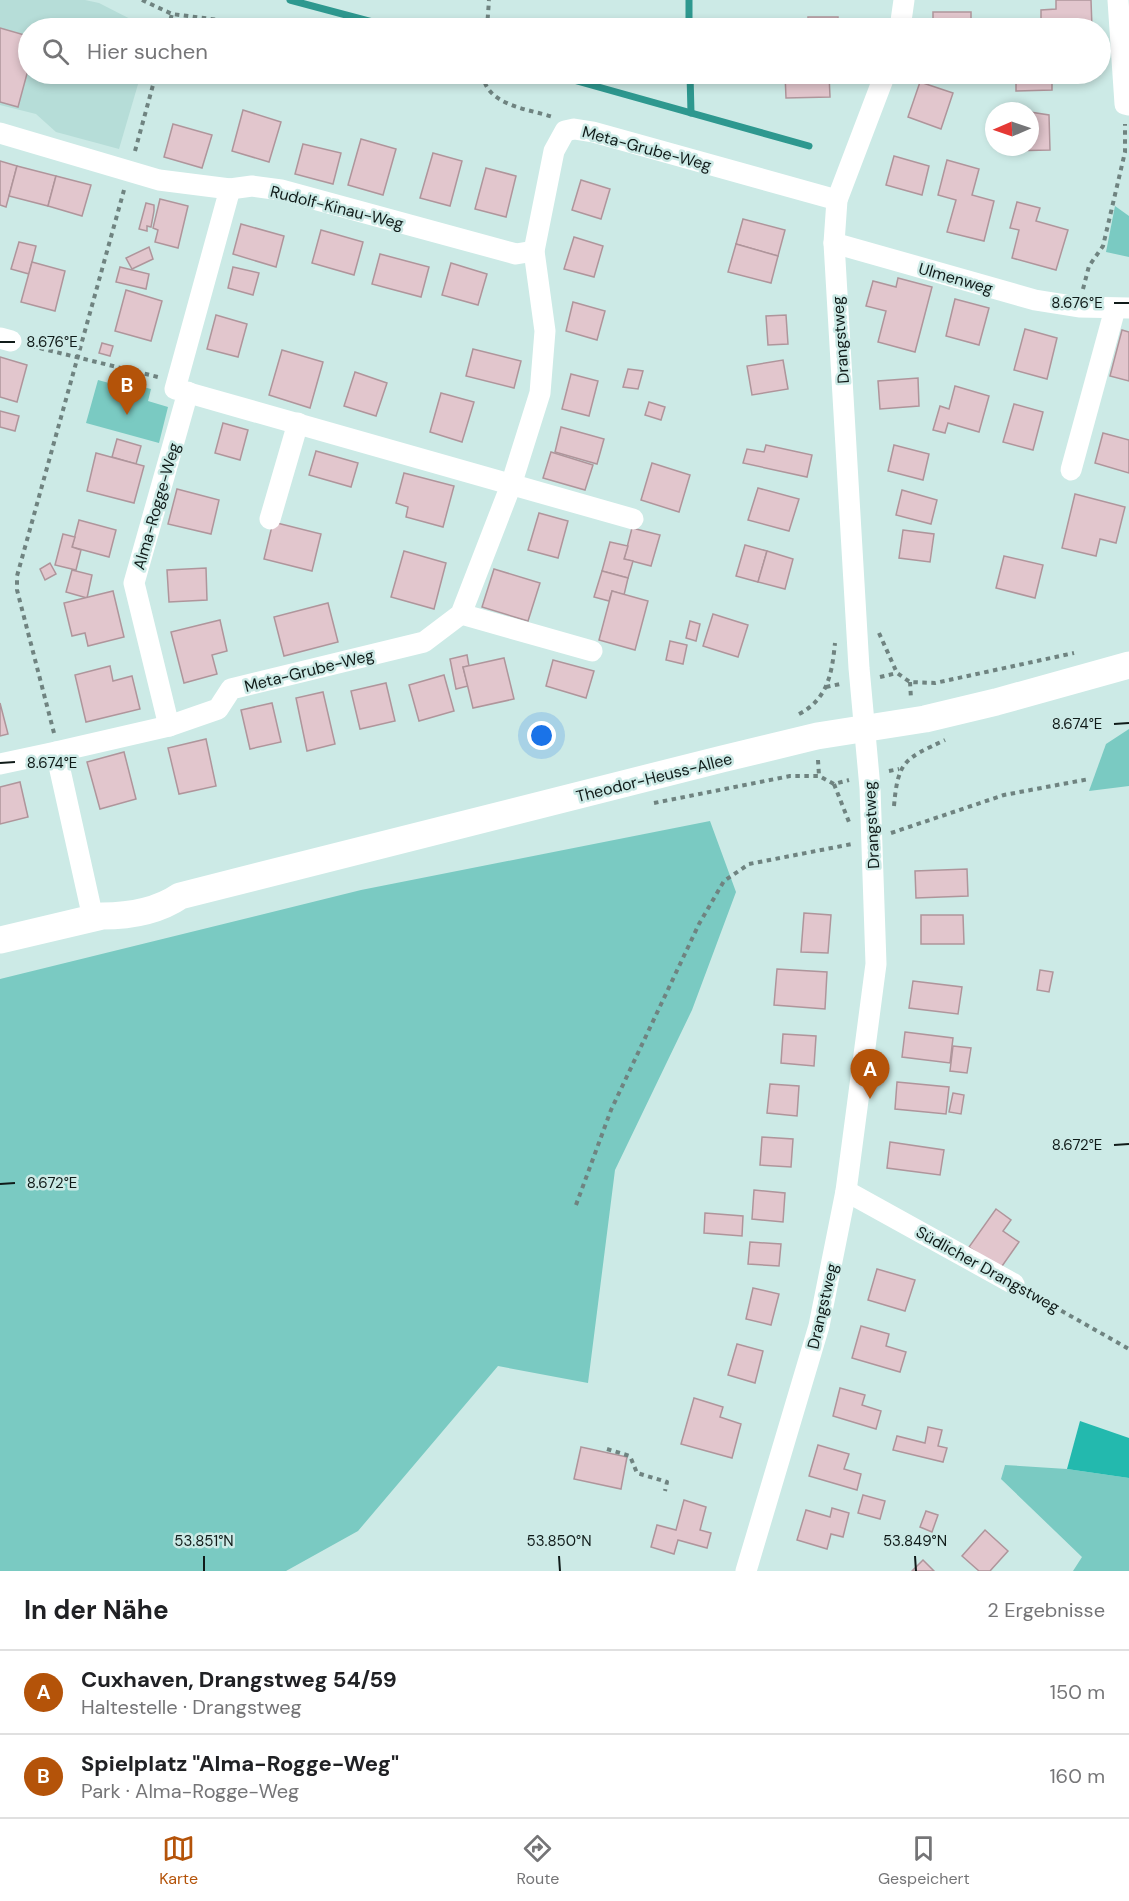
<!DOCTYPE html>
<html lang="de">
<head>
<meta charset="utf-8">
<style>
  :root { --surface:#fff; --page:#f2f2f2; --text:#202124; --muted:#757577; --line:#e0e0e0; --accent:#b45309 }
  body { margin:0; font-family:"DM Sans",sans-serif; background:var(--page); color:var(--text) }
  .compass { position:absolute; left:985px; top:102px; width:54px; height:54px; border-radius:50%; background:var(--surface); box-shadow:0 3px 9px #0003; rotate:268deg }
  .you { position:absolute; left:542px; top:736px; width:21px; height:21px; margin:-15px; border:4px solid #fff; border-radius:50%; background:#1a73e8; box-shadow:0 0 0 9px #1a73e833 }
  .badge { display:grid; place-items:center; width:39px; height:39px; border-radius:50%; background:var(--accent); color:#fff; font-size:20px; font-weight:700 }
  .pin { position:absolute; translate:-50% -50px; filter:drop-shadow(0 2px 3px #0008) }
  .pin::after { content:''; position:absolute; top:32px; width:21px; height:18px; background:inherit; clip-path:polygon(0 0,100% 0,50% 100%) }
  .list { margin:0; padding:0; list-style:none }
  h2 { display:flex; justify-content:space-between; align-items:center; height:78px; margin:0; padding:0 24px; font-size:26px }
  h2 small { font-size:20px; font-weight:400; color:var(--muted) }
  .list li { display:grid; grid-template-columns:39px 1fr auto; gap:18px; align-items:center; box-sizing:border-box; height:84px; padding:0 24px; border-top:2px solid var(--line) }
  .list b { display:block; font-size:22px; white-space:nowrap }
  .list p { margin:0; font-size:20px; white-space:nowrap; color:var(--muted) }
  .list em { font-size:20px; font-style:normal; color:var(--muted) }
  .icon { flex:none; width:33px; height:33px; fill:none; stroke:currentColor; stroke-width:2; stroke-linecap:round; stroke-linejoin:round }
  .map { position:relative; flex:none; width:1129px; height:1571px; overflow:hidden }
  .search { position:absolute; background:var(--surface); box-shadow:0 3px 9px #0003; left:18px; right:18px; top:18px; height:66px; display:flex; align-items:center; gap:15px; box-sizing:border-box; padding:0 21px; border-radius:33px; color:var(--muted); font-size:22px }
  .sheet { height:246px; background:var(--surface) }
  nav { display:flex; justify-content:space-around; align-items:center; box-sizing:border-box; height:84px; border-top:2px solid var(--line); background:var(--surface); font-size:16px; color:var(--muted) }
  nav a { display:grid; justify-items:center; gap:3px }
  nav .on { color:var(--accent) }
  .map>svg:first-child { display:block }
  .built { fill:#b6ddd8 }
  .green { fill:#7acac2 }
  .forest { fill:#23b9ae }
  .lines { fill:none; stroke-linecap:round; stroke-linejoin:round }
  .stream { stroke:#2e988f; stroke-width:7 }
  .building { fill:#e2c6cd; stroke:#af959b; stroke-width:1.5 }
  .path { stroke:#6f8380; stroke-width:4; stroke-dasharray:4.5 4.5; stroke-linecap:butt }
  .minor { stroke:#fff; stroke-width:21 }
  .tertiary { stroke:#fff; stroke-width:27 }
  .ticks { fill:none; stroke:#101b19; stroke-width:2 }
  .labels { text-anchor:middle; stroke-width:5; stroke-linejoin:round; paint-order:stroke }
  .street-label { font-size:16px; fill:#101b19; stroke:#cceae6 }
  .ticks-label { font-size:15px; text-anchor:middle; fill:#101b19; stroke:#cceae6; stroke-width:5; stroke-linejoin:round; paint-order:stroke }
</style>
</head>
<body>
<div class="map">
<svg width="1129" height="1571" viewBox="0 0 1129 1571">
  <rect width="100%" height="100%" fill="#cceae6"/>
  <!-- built -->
  <polygon class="built" points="0,0 85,0 99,3 148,28 28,28 28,74 141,74 119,149 56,132 36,114 0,105"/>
  <!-- green -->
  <g class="green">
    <polygon points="1115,206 1129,216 1129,257 1106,252"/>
    <polygon points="98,380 120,386 124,382 151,389 148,401 168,407 159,443 86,423"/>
    <polygon points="1129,729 1129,786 1089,791 1106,744"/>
    <polygon points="710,821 736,892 692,1010 615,1170 588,1383 498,1366 358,1531 286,1571 0,1571 0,979 361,890"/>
    <polygon points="1005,1465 1067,1469 1129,1478 1129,1571 1073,1571 1082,1557 1001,1479"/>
  </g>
  <!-- forest -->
  <polygon class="forest" points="1080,1421 1129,1438 1129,1478 1067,1469"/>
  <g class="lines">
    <!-- stream -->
    <g class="stream">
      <polyline points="290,0 395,28"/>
      <polyline points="689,0 689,28"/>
      <polyline points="552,74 809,146"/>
      <polyline points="690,74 691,113"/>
    </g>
  </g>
  <!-- building -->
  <g class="building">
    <polygon points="1056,0 1091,0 1092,28 1059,28 1059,22 1041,22 1041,10 1056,9"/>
    <rect x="933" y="12" width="38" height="16"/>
    <rect x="808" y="17" width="30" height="11"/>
    <polygon points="0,28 28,36 28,70 18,107 0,102"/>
    <polygon points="785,74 829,74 830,97 786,98"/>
    <polygon points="1016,74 1052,74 1052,90 1016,91"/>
    <polygon points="920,82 953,93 941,129 908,117"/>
    <polygon points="243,110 281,122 269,162 232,151"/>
    <polygon points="1030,112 1049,115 1050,150 1007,151 1007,147 1030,147"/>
    <polygon points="173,124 212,135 202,168 164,157"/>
    <polygon points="361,139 396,149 383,195 348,185"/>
    <polygon points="303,144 341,153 333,184 295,174"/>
    <polygon points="433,153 462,161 450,206 420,198"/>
    <polygon points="894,156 929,166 922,195 886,185"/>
    <polygon points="947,160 979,169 972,195 994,201 984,241 947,232 956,200 938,195"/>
    <polygon points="0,161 17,166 6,207 0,205"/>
    <polygon points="17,166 56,176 48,206 9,196"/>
    <polygon points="486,168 516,176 506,217 475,209"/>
    <polygon points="56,176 91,185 82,216 48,206"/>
    <polygon points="581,180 610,189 601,219 572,210"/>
    <polygon points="160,199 188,206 178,248 155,242 158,230 153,228"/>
    <polygon points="1017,202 1040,208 1036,221 1068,230 1056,270 1012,258 1019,230 1010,228"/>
    <polygon points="146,203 154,205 154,211 151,227 147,226 147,231 139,229"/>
    <polygon points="743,219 785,230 778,256 736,244"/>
    <polygon points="241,224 284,236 276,267 233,254"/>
    <polygon points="321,230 363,242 354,275 312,263"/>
    <polygon points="574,237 603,246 594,277 564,269"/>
    <polygon points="19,242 36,246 29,274 11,269"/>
    <polygon points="736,244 778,256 771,283 728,272"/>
    <polygon points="149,247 153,259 132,269 126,258"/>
    <polygon points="380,254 429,267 421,297 372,284"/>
    <polygon points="32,262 65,271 55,311 21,302"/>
    <polygon points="451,263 487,274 478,305 442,295"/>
    <polygon points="120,267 149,274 146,289 116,282"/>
    <polygon points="233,267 259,273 253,295 228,288"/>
    <polygon points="898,278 932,287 915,352 878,342 886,311 866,306 873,281 896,287"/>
    <polygon points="126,290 162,301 151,341 115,331"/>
    <polygon points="955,299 989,308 979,345 946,336"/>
    <polygon points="573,302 605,311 597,340 566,331"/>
    <polygon points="216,315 247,324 238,357 207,349"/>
    <polygon points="786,315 788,344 768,345 766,316"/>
    <polygon points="1025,329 1057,338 1047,379 1014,370"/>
    <polygon points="1122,330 1129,332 1129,381 1110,376"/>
    <polygon points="102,343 113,346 110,356 99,353"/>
    <polygon points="473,349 521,361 514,388 466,376"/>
    <polygon points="282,350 323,362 310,408 269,395"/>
    <polygon points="0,357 27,365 17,402 0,397"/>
    <polygon points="783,360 788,389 752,395 747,366"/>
    <polygon points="628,369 643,371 638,389 623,387"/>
    <polygon points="355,372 387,383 376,416 344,406"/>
    <polygon points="571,374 598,381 589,416 562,409"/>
    <polygon points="918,378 919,406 880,409 878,381"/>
    <polygon points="955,386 989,396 979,432 948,423 945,433 933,430 940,406 949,409"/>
    <polygon points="441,393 474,402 462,442 430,432"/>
    <polygon points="649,402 665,407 661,420 645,415"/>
    <polygon points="1014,404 1043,412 1033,450 1003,442"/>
    <polygon points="0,411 19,416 15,431 0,427"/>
    <polygon points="223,423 248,430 240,460 215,453"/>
    <polygon points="561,427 604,439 597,464 555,452"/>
    <polygon points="1103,433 1129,440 1129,473 1095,463"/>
    <polygon points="117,439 141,446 136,464 112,457"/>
    <polygon points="766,445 812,455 807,477 743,463 747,449 764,452"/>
    <polygon points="894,445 929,454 923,480 888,471"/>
    <polygon points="316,451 358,463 351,487 309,475"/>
    <polygon points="551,452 593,465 585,490 543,478"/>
    <polygon points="96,453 144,466 134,503 87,491"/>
    <polygon points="652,463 690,475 679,512 641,500"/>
    <polygon points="404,473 454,486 443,527 406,517 408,507 396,503"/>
    <polygon points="758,488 799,499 789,531 748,520"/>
    <polygon points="177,489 219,500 211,534 168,524"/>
    <polygon points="902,490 937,500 931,524 896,515"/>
    <polygon points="1075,494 1125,507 1116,543 1100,539 1096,556 1062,548"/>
    <polygon points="539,513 568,521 558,558 528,550"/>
    <polygon points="79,520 116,530 109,557 72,547"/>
    <polygon points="273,522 321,534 312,571 264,559"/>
    <polygon points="632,528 660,535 651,566 624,559"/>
    <polygon points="903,530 934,534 930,562 899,558"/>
    <polygon points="63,534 75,537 72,547 81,550 76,570 55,565"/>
    <polygon points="610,542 628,546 624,559 633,561 628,578 602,571"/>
    <polygon points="745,545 767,551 758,582 736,576"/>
    <polygon points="404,551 446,563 434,609 391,597"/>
    <polygon points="767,551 793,559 785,589 758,582"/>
    <polygon points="1004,556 1043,565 1035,598 996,588"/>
    <polygon points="50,563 56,574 45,580 40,569"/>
    <polygon points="206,568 207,600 169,602 167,570"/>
    <polygon points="494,569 540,583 528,621 482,607"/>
    <polygon points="72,570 92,575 87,598 66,592"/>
    <polygon points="602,571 628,578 624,595 612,591 609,601 594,597"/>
    <polygon points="113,591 124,637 88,646 85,633 72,636 64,603"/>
    <polygon points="612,591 648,601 635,650 599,640"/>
    <polygon points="328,603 338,642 284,656 274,617"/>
    <polygon points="713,614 748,625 738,657 703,646"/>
    <polygon points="220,620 227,651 212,655 217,674 184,683 171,632"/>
    <polygon points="690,621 700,624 696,641 686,638"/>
    <polygon points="670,641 687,645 683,664 666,660"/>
    <polygon points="467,655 469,666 463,667 468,686 456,689 450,659"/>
    <polygon points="504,658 514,699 473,708 463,667"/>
    <polygon points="553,660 594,671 586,698 546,686"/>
    <polygon points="110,666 113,681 132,676 140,709 86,722 75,675"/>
    <polygon points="444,675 454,711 419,721 409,685"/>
    <polygon points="386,683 395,721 360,729 351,691"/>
    <polygon points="323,692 335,744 307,751 296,698"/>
    <polygon points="0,703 8,734 0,736"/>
    <polygon points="272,703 281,742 250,749 241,710"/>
    <polygon points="206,739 216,786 179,794 168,748"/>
    <polygon points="124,752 136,799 100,809 87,762"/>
    <polygon points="20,782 28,817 0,824 0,787"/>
    <polygon points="967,869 968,896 916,898 915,871"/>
    <polygon points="804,913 831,915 828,953 801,952"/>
    <polygon points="921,915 963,915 964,944 921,944"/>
    <polygon points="777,969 827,972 825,1009 774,1005"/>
    <polygon points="1040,970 1053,972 1049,992 1037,990"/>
    <polygon points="913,981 962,987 958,1014 909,1008"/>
    <polygon points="905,1032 953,1038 950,1063 902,1057"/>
    <polygon points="783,1034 816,1036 814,1066 781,1063"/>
    <polygon points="953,1046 971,1048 967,1073 950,1071"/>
    <polygon points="897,1082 949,1087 946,1114 895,1109"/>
    <polygon points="770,1084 799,1086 797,1116 767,1113"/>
    <polygon points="953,1093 964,1095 961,1114 949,1112"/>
    <polygon points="762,1137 793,1139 791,1167 760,1165"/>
    <polygon points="890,1142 944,1150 940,1175 887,1168"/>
    <polygon points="754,1190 785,1193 783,1222 752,1219"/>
    <polygon points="996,1209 1011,1220 1003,1231 1019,1242 1000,1269 969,1247"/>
    <polygon points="705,1213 743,1216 742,1236 704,1233"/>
    <polygon points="750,1242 781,1244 779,1266 748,1264"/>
    <polygon points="877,1269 915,1280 905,1311 868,1300"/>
    <polygon points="753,1288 779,1294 771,1325 746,1319"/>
    <polygon points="861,1326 889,1334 886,1346 906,1352 900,1372 852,1358"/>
    <polygon points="737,1344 763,1351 755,1383 728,1375"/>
    <polygon points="840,1388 865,1395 862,1405 881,1411 876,1429 833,1416"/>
    <polygon points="694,1398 723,1407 720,1417 741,1424 732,1458 681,1444"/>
    <polygon points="928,1427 942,1430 938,1446 947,1448 943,1462 893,1450 897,1436 925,1443"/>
    <polygon points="818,1445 849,1454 844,1469 861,1474 857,1490 809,1476"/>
    <polygon points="581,1447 627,1457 621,1489 574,1479"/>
    <polygon points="863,1495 885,1501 880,1519 858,1513"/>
    <polygon points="684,1500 706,1507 700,1530 711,1533 707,1548 678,1540 674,1554 651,1547 657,1525 676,1530"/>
    <polygon points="832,1508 849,1513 843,1537 831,1534 827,1549 797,1540 806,1510 830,1517"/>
    <polygon points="926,1511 938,1515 932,1532 920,1527"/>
    <polygon points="985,1530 1008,1551 990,1571 979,1571 962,1556"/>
    <polygon points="923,1560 934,1571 912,1571"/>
  </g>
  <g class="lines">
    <!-- path -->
    <g class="path">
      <polyline points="142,0 172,14 219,20 249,28"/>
      <polyline points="168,28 172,14"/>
      <polyline points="487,28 489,0"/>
      <polyline points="435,74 465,80 483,77"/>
      <path d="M483,74C485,105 528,109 553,117"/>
      <polyline points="135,151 156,74"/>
      <polyline points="1083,289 1089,266 1103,246 1125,152 1125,124"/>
      <polyline points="31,346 158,377"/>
      <polyline points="879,633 897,673 910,682 935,683 1074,653"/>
      <polyline points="880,677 897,673"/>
      <polyline points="910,682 911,699"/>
      <polyline points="826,687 840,684"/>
      <path d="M799,714C828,699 832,673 835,643"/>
      <polyline points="54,733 17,590 17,576 124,190"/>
      <polyline points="818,760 819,776"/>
      <polyline points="889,771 899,769"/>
      <polyline points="834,784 849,822"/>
      <polyline points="654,803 790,776 819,776 834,784 849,780"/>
      <path d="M894,806C898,760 905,759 945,740"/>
      <polyline points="891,833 1004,795 1089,779"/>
      <polyline points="576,1205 611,1110 699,924 724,881 749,864 852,844"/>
      <polyline points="1030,1293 1129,1349"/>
      <polyline points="607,1449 630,1456 637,1473 667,1482 665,1491"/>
    </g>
    <!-- minor -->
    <g class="minor">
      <polyline points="1118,0 1125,104 1129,105"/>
      <polyline points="900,28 904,0"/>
      <polyline points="0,133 159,180 230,189 252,186 281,190 516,254 534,251"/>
      <polyline points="230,189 175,389 633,519"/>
      <polyline points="834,243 1035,300 1079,307 1129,308"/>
      <polyline points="0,338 11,341"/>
      <polyline points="1071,470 1115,309"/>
      <polyline points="270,519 298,423"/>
      <polyline points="461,614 592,651"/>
      <polyline points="169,726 134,583 188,392"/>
      <polyline points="0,764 56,752"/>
      <polyline points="93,918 56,752 169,726 218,709 231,689 424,642 461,614 511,485 540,393 545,331 534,251 554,151 565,131 574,129 593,132 837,200"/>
      <polyline points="846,1191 1014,1284"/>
      <polyline points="746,1571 819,1326 846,1191 876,964 870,788 859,668 834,243 837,200 885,74"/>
    </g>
    <!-- tertiary -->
    <path class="tertiary" d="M0,940L102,916C128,916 158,911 180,896L722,759L817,736L925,719L996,702L1129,665"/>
  </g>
  <!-- ticks -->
  <path class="ticks" d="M1114,303H1129M0,342H15M1114,724L1129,723M0,763L15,762M1114,1145L1129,1144M0,1184L15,1183M204,1556V1571M559,1556L560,1571M915,1556L916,1571"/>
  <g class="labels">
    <!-- street labels -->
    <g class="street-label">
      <text transform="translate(647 148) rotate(15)" y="6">Meta-Grube-Weg</text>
      <text transform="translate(337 207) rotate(14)" y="6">Rudolf-Kinau-Weg</text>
      <text transform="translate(956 278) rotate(16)" y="6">Ulmenweg</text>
      <text transform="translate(840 340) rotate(-94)" y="6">Drangstweg</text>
      <text transform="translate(156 506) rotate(-74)" y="6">Alma-Rogge-Weg</text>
      <text transform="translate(309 670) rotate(-14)" y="6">Meta-Grube-Weg</text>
      <text transform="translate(654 777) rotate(-14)" y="6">Theodor-Heuss-Allee</text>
      <text transform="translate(871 825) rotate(-93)" y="6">Drangstweg</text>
      <text transform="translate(988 1269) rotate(29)" y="6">Südlicher Drangstweg</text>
      <text transform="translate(822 1306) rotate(-77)" y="6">Drangstweg</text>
    </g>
  </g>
  <g class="ticks-label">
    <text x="1077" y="308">8.676°E</text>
    <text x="52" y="347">8.676°E</text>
    <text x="1077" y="729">8.674°E</text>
    <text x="52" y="768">8.674°E</text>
    <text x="1077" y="1150">8.672°E</text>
    <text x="52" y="1188">8.672°E</text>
    <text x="204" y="1546">53.851°N</text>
    <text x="559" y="1546">53.850°N</text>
    <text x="915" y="1546">53.849°N</text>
  </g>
</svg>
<svg class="compass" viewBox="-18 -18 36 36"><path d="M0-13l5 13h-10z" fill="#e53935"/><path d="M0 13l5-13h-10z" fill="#757577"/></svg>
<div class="you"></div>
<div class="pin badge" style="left:870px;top:1099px">A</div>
<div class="pin badge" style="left:127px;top:415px">B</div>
<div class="search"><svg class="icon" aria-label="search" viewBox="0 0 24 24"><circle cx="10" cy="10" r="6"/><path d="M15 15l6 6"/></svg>Hier suchen</div>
</div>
<section class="sheet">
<h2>In der Nähe<small>2 Ergebnisse</small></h2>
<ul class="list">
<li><span class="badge">A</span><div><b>Cuxhaven, Drangstweg 54/59</b><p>Haltestelle · Drangstweg</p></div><em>150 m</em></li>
<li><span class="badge">B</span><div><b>Spielplatz &quot;Alma-Rogge-Weg&quot;</b><p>Park · Alma-Rogge-Weg</p></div><em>160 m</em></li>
</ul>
</section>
<nav>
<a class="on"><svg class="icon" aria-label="map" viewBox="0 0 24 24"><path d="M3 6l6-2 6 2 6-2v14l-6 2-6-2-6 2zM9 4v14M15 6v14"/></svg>Karte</a>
<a><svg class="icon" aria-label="directions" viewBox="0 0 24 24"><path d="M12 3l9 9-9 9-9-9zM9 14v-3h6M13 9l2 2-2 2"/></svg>Route</a>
<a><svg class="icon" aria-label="saved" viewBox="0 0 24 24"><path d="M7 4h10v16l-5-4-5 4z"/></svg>Gespeichert</a>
</nav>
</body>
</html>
